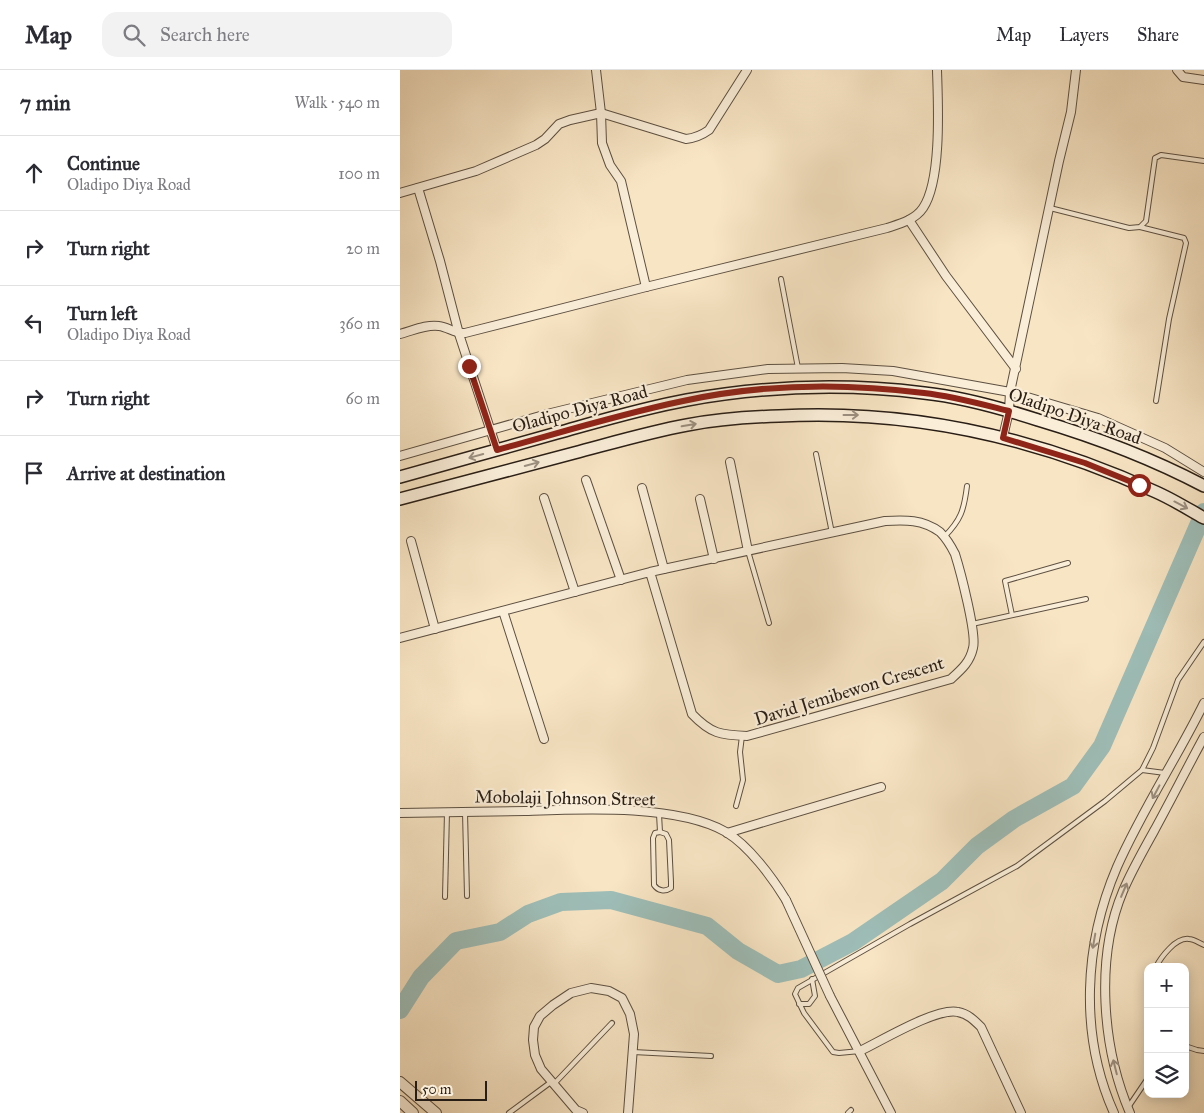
<!DOCTYPE html>
<html lang="en">
<head>
<meta charset="utf-8">
<style>
  :root { --surface:#fff; --page:#f2f2f3; --text:#2b2b33; --muted:#7c7c81; --line:#e1e1e2 }
  body { margin:0; font-family:"IM FELL Great Primer",serif; background:var(--page); color:var(--text) }
  .controls { position:absolute; right:15px; bottom:15px; display:grid; overflow:hidden; border-radius:10px; box-shadow:0 2px 12px #0003 }
  .controls button { width:45px; height:45px; display:grid; place-items:center; padding:0; border:0; border-bottom:1px solid var(--line); background:var(--surface); color:var(--text); font:25px sans-serif }
  .scale { position:absolute; left:15px; bottom:12px; width:72px; box-sizing:border-box; padding-left:5px; border:2px solid #291e15; border-top:0; font-size:14px; line-height:18px; white-space:nowrap; color:#291e15; -webkit-text-stroke:4px #faeed9; paint-order:stroke }
  .stop { position:absolute; width:15px; height:15px; margin:-11px; border:4px solid #8f2418; border-radius:50%; background:#fff }
  .stop.end { background:#8f2418; border-color:#fff; box-shadow:0 1px 5px #0008 }
  .list { margin:0; padding:0; list-style:none }
  h2 { display:flex; justify-content:space-between; align-items:center; height:65px; margin:0; padding:0 20px; font-size:21px }
  h2 small { font-size:16px; font-weight:400; color:var(--muted) }
  .list li { display:grid; grid-template-columns:32px 1fr auto; gap:15px; align-items:center; box-sizing:border-box; height:75px; padding:0 20px; border-top:1px solid var(--line) }
  .list b { display:block; font-size:19px; white-space:nowrap }
  .list p { margin:0; font-size:16px; white-space:nowrap; color:var(--muted) }
  .list em { font-size:16px; font-style:normal; color:var(--muted) }
  .icon { flex:none; width:28px; height:28px; fill:none; stroke:currentColor; stroke-width:2; stroke-linecap:round; stroke-linejoin:round }
  .map { position:relative; flex:none; width:804px; height:1043px; overflow:hidden }
  header { display:flex; align-items:center; gap:30px; box-sizing:border-box; height:70px; padding:0 25px; background:var(--surface); border-bottom:1px solid var(--line) }
  header strong { font-size:24px }
  nav { display:flex; gap:28px; margin-inline-start:auto; font-size:18px }
  .search { width:350px; height:45px; background:var(--page); display:flex; align-items:center; gap:12px; box-sizing:border-box; padding:0 18px; border-radius:15px; color:var(--muted); font-size:19px }
  main { display:flex }
  aside { flex:1; background:var(--surface) }
  .map>svg:first-child { display:block }
  .lines { fill:none; stroke-linecap:round; stroke-linejoin:round }
  .river { stroke:#9ebeb8; stroke-width:18 }
  .service-casing { stroke:#5d5041; stroke-width:6 }
  .minor-casing { stroke:#5d5041; stroke-width:10 }
  .tertiary-casing { stroke:#5d5041; stroke-width:12 }
  .secondary-casing { stroke:#291e15; stroke-width:14 }
  .service { stroke:#faeed9; stroke-width:4 }
  .minor { stroke:#faeed9; stroke-width:8 }
  .tertiary { stroke:#faeed9; stroke-width:10 }
  .secondary { stroke:#faeed9; stroke-width:11 }
  .minor-bridge-casing { stroke:#5d5041; stroke-width:10; stroke-linecap:butt }
  .minor-bridge { stroke:#faeed9; stroke-width:8 }
  .oneway { stroke:#9c9081 }
  .route { stroke:#8f2418; stroke-width:6 }
  .labels { text-anchor:middle; stroke-width:4.5; stroke-linejoin:round; paint-order:stroke }
  .street-label { font-size:18px; fill:#291e15; stroke:#faeed9 }
</style>
</head>
<body>
<header>
<strong>Map</strong>
<div class="search"><svg class="icon" aria-label="search" viewBox="0 0 24 24"><circle cx="10" cy="10" r="6"/><path d="M15 15l6 6"/></svg>Search here</div>
<nav><a>Map</a><a>Layers</a><a>Share</a></nav>
</header>
<main>
<aside>
<h2>7 min<small>Walk · 540 m</small></h2>
<ul class="list">
<li><svg class="icon" aria-label="ahead" viewBox="0 0 24 24"><path d="M12 20V5M6 11l6-6 6 6"/></svg><div><b>Continue</b><p>Oladipo Diya Road</p></div><em>100 m</em></li>
<li><svg class="icon" aria-label="right" viewBox="0 0 24 24"><path d="M7 20v-9h11M14 6l5 5-5 5"/></svg><div><b>Turn right</b></div><em>20 m</em></li>
<li><svg class="icon" aria-label="left" viewBox="0 0 24 24"><path d="M17 20v-9H6M10 6l-5 5 5 5"/></svg><div><b>Turn left</b><p>Oladipo Diya Road</p></div><em>360 m</em></li>
<li><svg class="icon" aria-label="right" viewBox="0 0 24 24"><path d="M7 20v-9h11M14 6l5 5-5 5"/></svg><div><b>Turn right</b></div><em>60 m</em></li>
<li><svg class="icon" aria-label="arrive" viewBox="0 0 24 24"><path d="M6 21V4h12l-3 4 3 4H6"/></svg><div><b>Arrive at destination</b></div></li>
</ul>
</aside>
<div class="map">
<svg width="804" height="1043" viewBox="0 0 804 1043">
  <rect width="100%" height="100%" fill="#f8e5c4"/>
  <filter id="stains"><feTurbulence type="fractalNoise" baseFrequency=".004" numOctaves="4"/><feColorMatrix values="0 0 0 0 .2 0 0 0 0 .09 0 0 0 0 .02 0 0 0 .5 -.17"/></filter>
  <radialGradient id="worn" r=".72"><stop offset=".6" stop-color="#630" stop-opacity="0"/><stop offset="1" stop-color="#630" stop-opacity=".3"/></radialGradient>
  <g class="lines">
    <!-- river -->
    <polyline class="river" points="0,940 21,907 56,871 100,862 128,844 161,832 211,830 307,856 338,881 378,904 401,899 453,872 542,811 577,776 614,749 673,716 702,676 804,442"/>
    <!-- service casing -->
    <g class="service-casing">
      <g id="service">
        <polyline points="650,138 729,158 740,157 746,151 755,88 761,85 804,91"/>
        <polyline points="740,157 784,168 786,173 769,249 756,331"/>
        <polyline points="381,209 398,298"/>
        <polyline points="416,384 432,463"/>
        <path d="M544,467C561,450 564,440 567,416"/>
        <polyline points="348,481 369,553"/>
        <polyline points="612,545 605,511 668,493"/>
        <polyline points="572,554 686,529"/>
        <polyline points="742,700 765,703"/>
        <polyline points="336,736 343,710 340,682 342,666"/>
        <polyline points="65,742 67,826"/>
        <polyline points="259,744 260,762"/>
        <path d="M260,762L266,764L269,770L271,812V818C265,822 258,821 254,815L253,768L255,763Z"/>
        <polyline points="45,827 47,742"/>
        <path d="M756,897C761,887 776,867 789,869C794,869 799,873 804,875"/>
        <polyline points="399,934 409,934 415,926 412,909"/>
        <polyline points="785,976 797,980 804,981"/>
        <polyline points="460,981 439,983 433,982 404,943 395,924 398,918 510,854 617,796 705,731 742,700 753,678 778,610 804,572"/>
        <polyline points="233,982 311,986"/>
        <polyline points="153,1015 212,953"/>
        <polyline points="729,1036 748,1008"/>
        <polyline points="109,1043 151,1012"/>
        <polyline points="448,1043 451,1040"/>
      </g>
    </g>
    <!-- minor casing -->
    <g class="minor-casing">
      <g id="minor">
        <polyline points="196,0 201,43 202,73 210,95 221,111 246,217"/>
        <polyline points="777,0 783,7 804,10"/>
        <polyline points="18,118 40,191 59,264 97,380"/>
        <path d="M0,123L76,101L136,75L145,69L159,54L170,50L201,43L286,69C295,68 302,65 309,60L347,0"/>
        <polyline points="509,150 546,206 616,299"/>
        <path d="M0,264C12,261 26,254 39,256C48,257 55,264 65,263L246,217L487,158C499,154 515,150 523,138C542,110 538,33 537,0"/>
        <polyline points="603,367 609,341 610,322 659,91 671,42 676,0"/>
        <polyline points="0,386 147,344 287,310 368,299 442,298 493,301 610,322 698,348 765,378 804,402"/>
        <polyline points="330,392 348,481"/>
        <polyline points="186,410 221,510"/>
        <polyline points="242,418 264,499"/>
        <polyline points="144,428 175,522"/>
        <polyline points="300,429 314,489"/>
        <polyline points="11,471 35,559"/>
        <polyline points="103,541 144,669"/>
        <path d="M0,568L250,502L485,451C505,450 522,449 540,462C545,467 552,478 555,484C560,500 577,564 573,578C570,592 562,599 551,609L347,666C321,665 311,664 292,644L250,502"/>
        <path d="M0,743C42,742 83,742 125,741C181,739 277,734 326,762C349,776 372,807 386,830"/>
        <polyline points="327,763 481,717"/>
        <polyline points="430,926 491,1043"/>
        <path d="M460,981C481,971 537,937 558,942C568,944 574,950 581,957L621,1043"/>
        <polyline points="183,1043 176,1040 141,999 135,985 133,970 134,957 140,946 153,935 171,923 191,918 209,921 222,928 230,944 234,964 228,1043"/>
        <path d="M714,1043C679,965 684,874 717,797C742,740 777,688 804,633"/>
        <path d="M730,1043C702,978 695,888 723,821C732,800 743,781 754,761C771,730 787,698 804,667"/>
      </g>
    </g>
    <!-- tertiary casing -->
    <g class="tertiary-casing">
      <g id="tertiary">
        <polyline points="0,1012 36,1043"/>
        <polyline points="0,1031 13,1043"/>
      </g>
    </g>
    <!-- secondary casing -->
    <g class="secondary-casing">
      <g id="secondary">
        <path d="M0,407C52,392 105,378 157,363C200,351 243,338 287,330C365,316 445,313 524,323C562,327 601,338 638,350C695,367 751,388 804,416"/>
        <path d="M0,429C58,414 116,398 174,383C212,373 249,362 287,355C318,349 348,347 379,346C511,339 636,367 756,422C772,429 788,439 804,448"/>
      </g>
    </g>
    <!-- service -->
    <use href="#service" class="service"/>
    <!-- minor -->
    <use href="#minor" class="minor"/>
    <!-- tertiary -->
    <use href="#tertiary" class="tertiary"/>
    <!-- secondary -->
    <use href="#secondary" class="secondary"/>
    <!-- minor-bridge casing -->
    <g class="minor-bridge-casing">
      <polyline id="minor-bridge" points="386,830 430,926"/>
    </g>
    <!-- minor-bridge -->
    <use href="#minor-bridge" class="minor-bridge"/>
  </g>
  <!-- one-way arrows -->
  <defs><path id="oneway-shaft" d="M-6 0H5M1.5-3L5.5 0L1.5 3" fill="none" stroke-width="1.6" stroke-linecap="round" stroke-linejoin="round" transform="scale(1.25)"/></defs>
  <g class="oneway">
    <use href="#oneway-shaft" transform="translate(451 345)"/>
    <use href="#oneway-shaft" transform="translate(289 355) rotate(-10)"/>
    <use href="#oneway-shaft" transform="translate(76 386) rotate(165)"/>
    <use href="#oneway-shaft" transform="translate(132 394) rotate(-15)"/>
    <use href="#oneway-shaft" transform="translate(781 435) rotate(28)"/>
    <use href="#oneway-shaft" transform="translate(756 722) rotate(118)"/>
    <use href="#oneway-shaft" transform="translate(724 820) rotate(-67)"/>
    <use href="#oneway-shaft" transform="translate(694 871) rotate(100)"/>
    <use href="#oneway-shaft" transform="translate(715 997) rotate(-104)"/>
  </g>
  <g class="lines">
    <!-- route -->
    <path class="route" d="M69,296L97,380C159,363 220,344 283,331C361,314 445,313 524,323C552,326 581,334 609,341L603,368L685,393L739,415"/>
  </g>
  <g class="labels">
    <!-- street labels -->
    <g class="street-label">
      <text transform="translate(180 339) rotate(-15)" y="6">Oladipo Diya Road</text>
      <text transform="translate(675 346) rotate(19)" y="6">Oladipo Diya Road</text>
      <text transform="translate(449 621) rotate(-17)" y="6">David Jemibewon Crescent</text>
      <text transform="translate(165 728) rotate(1)" y="6">Mobolaji Johnson Street</text>
    </g>
  </g>
  <rect width="100%" height="100%" filter="url(#stains)"/>
  <rect width="100%" height="100%" fill="url(#worn)"/>
</svg>
<div class="controls">
<button>+</button>
<button>−</button>
<button><svg class="icon" aria-label="layers" viewBox="0 0 24 24"><path d="M12 4l9 5-9 5-9-5zM3 14l9 5 9-5"/></svg></button>
</div>
<div class="scale">50 m</div>
<div class="stop" style="left:739px;top:415px"></div>
<div class="stop end" style="left:69px;top:296px"></div>
</div>
</main>
</body>
</html>
